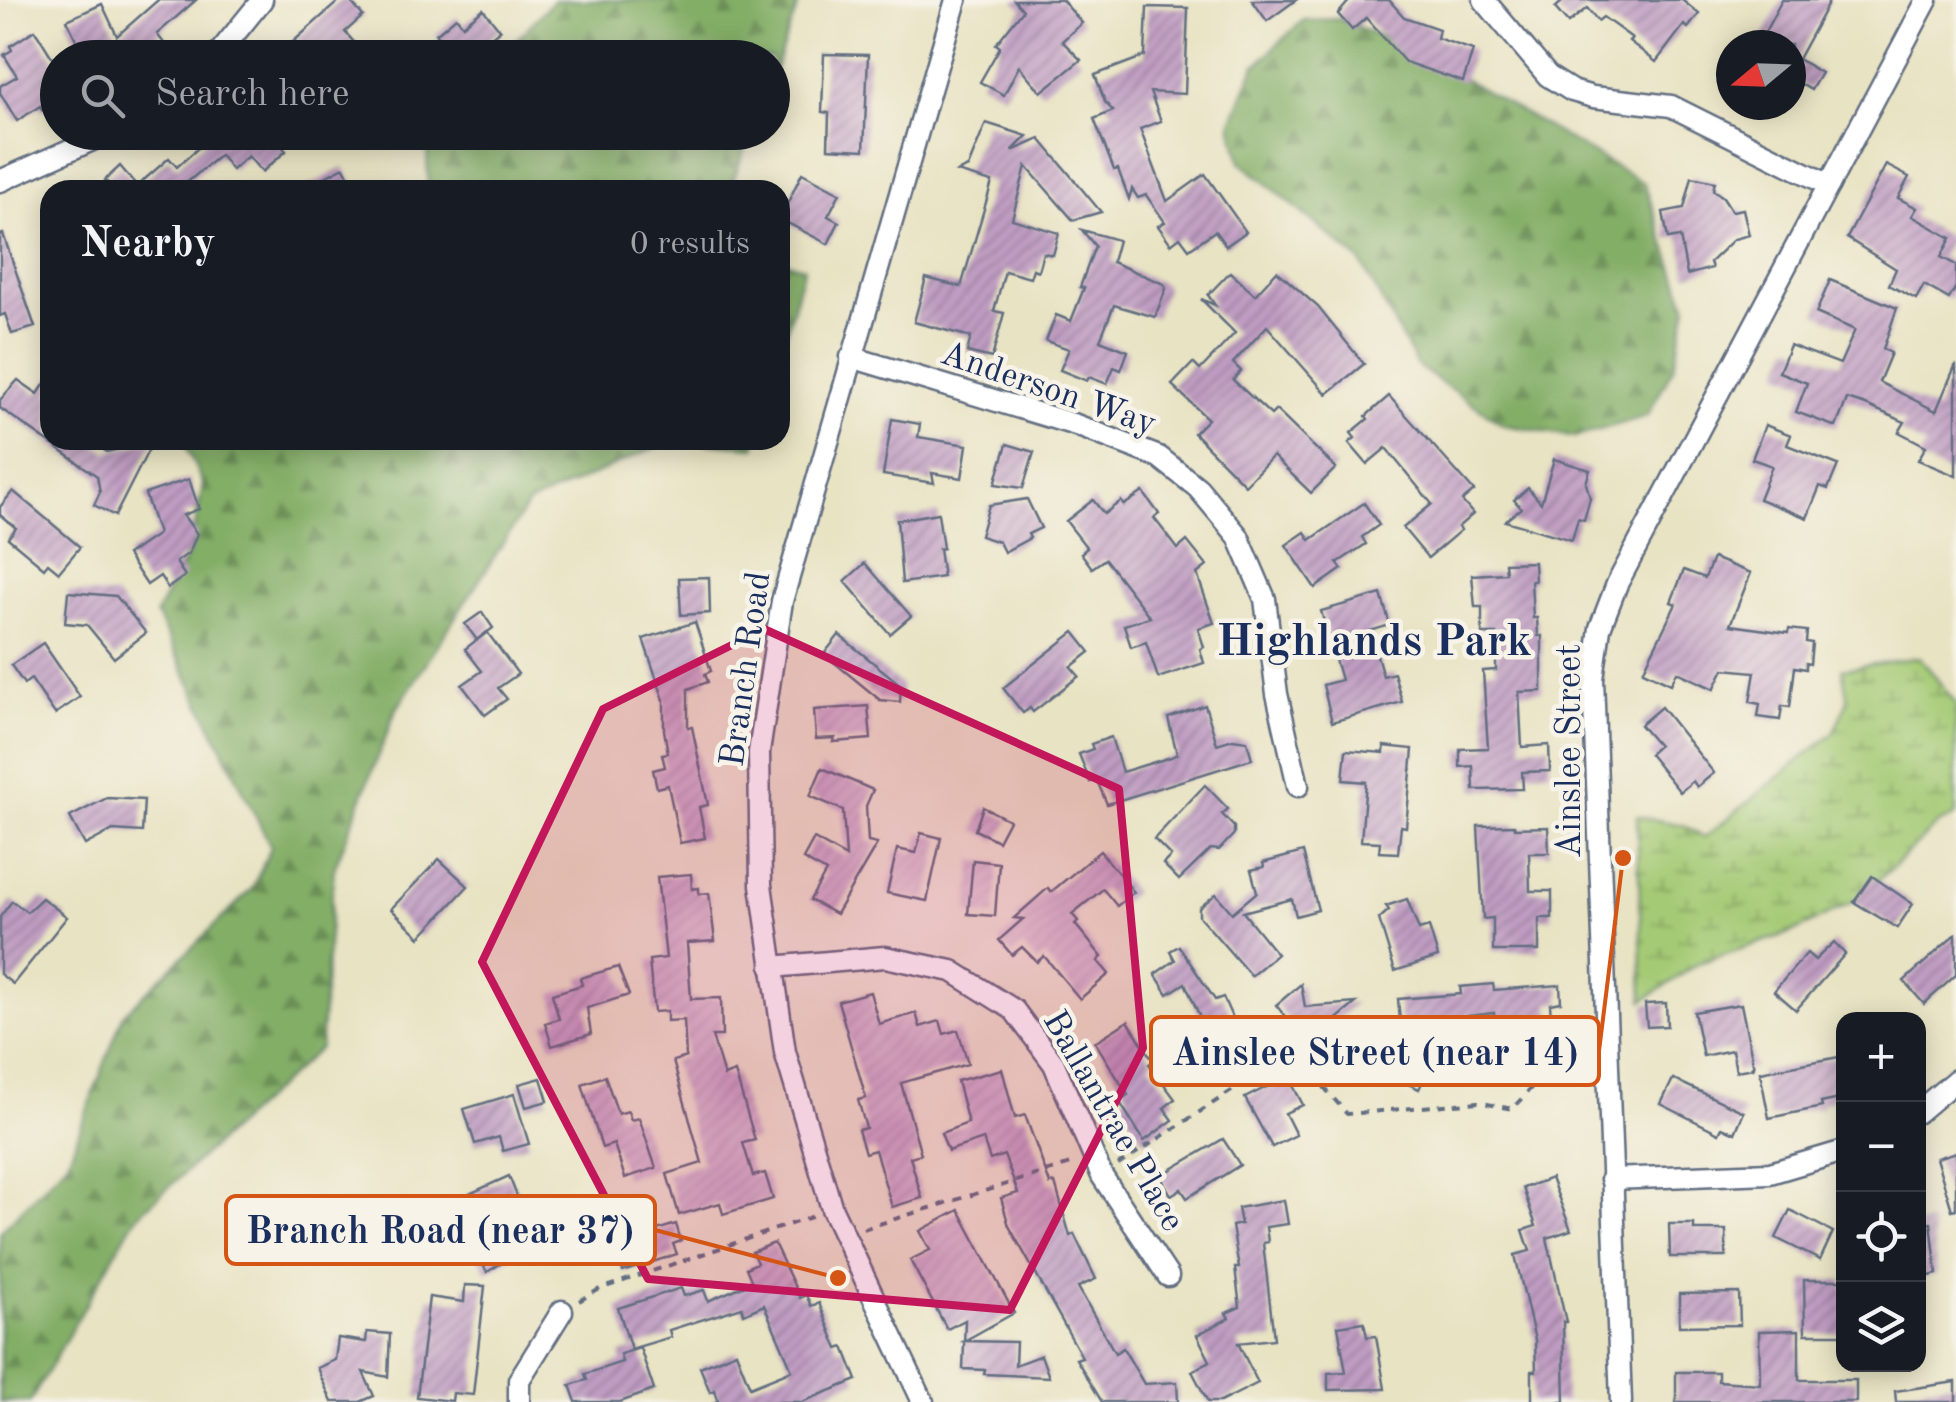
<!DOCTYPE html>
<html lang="en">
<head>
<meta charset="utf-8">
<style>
  :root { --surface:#171b24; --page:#20242c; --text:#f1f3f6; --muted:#9ea1a6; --line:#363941 }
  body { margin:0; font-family:"Old Standard TT",serif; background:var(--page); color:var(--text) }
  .controls { position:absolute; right:30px; bottom:30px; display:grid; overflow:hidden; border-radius:20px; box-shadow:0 5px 25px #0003 }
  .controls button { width:90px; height:90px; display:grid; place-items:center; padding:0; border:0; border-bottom:2px solid var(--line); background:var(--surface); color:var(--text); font:50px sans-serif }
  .compass { position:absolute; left:1716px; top:30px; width:90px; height:90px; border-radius:50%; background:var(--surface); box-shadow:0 5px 25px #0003; rotate:251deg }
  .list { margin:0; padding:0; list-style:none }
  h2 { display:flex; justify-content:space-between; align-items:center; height:130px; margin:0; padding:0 40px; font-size:42px }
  h2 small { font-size:32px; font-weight:400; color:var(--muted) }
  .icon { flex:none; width:55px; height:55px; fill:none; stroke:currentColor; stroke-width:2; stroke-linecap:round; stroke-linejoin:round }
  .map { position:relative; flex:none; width:1956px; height:1402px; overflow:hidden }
  .search { position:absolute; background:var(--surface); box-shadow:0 5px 25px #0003; left:40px; top:40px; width:750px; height:110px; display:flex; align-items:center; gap:25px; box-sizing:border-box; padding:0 35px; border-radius:55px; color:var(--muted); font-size:38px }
  .panel { position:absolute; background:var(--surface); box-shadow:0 5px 25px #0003; left:40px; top:180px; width:750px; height:270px; border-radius:30px }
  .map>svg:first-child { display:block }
  .forest { fill:url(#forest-firs); stroke:#4f6e62; stroke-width:2.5 }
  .wetland { fill:url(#wetland-marsh); stroke:#607c69; stroke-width:2.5 }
  .building { fill:url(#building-hatch) }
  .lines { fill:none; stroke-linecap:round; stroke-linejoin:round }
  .street-casing { stroke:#636e81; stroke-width:25 }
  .path { stroke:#636e81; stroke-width:4; stroke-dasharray:8 8; stroke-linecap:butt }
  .street { stroke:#fff; stroke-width:20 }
  .marked { fill:#c2185b; fill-opacity:0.2; stroke:#c2185b; stroke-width:8; stroke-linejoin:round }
  .labels { text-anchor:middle; stroke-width:9; stroke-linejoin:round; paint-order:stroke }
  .street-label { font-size:35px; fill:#1b2f5e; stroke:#f7f3e8 }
  .district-label { font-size:45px; font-weight:bold; fill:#1b2f5e; stroke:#f7f3e8 }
  .leader { fill:none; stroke:#d45514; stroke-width:4 }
  .callout-dot { fill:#d45514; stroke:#f7f3e8; stroke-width:4 }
  .callout { fill:#f7f3e8; stroke:#d45514; stroke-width:4 }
  .callout-label { font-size:38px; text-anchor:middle; font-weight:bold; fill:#1b2f5e }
</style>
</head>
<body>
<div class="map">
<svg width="1956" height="1402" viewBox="0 0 1956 1402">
  <defs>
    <pattern id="forest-firs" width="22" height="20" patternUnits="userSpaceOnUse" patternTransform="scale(2.5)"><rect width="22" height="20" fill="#83ae66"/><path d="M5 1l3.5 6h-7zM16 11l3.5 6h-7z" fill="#6a8e57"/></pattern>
    <pattern id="wetland-marsh" width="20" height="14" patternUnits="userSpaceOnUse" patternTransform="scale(2.5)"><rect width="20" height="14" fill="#a4ca74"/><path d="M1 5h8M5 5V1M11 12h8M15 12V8" fill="none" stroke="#85a462"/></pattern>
    <pattern id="building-hatch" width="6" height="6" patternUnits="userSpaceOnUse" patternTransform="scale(2.5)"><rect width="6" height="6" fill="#c09dc2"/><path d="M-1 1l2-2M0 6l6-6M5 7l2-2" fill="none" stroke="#9b80a1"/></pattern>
  </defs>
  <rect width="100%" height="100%" fill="#f7f3e8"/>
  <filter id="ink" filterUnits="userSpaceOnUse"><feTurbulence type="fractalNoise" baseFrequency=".01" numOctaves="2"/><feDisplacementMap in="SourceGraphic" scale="20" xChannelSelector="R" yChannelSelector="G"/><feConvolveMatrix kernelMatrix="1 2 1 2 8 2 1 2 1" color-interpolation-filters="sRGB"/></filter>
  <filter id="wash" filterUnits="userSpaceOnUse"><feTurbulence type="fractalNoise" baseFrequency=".0048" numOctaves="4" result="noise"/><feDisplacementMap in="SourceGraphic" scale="40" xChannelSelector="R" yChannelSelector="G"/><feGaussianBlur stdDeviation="2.25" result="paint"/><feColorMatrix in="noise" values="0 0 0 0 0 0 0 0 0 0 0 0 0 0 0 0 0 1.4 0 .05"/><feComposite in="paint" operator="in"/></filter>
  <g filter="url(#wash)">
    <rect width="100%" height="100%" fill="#e8e3c3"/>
    <!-- forest -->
    <g class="forest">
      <polygon points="554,0 800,0 773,74 772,58 500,57"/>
      <polygon points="1339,19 1421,54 1644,183 1687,307 1674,366 1647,416 1576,437 1504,425 1417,366 1360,261 1241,162 1231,124 1255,66 1303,20"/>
      <polygon points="439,132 751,132 751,133 729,190 436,190 428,183 427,149"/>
      <polygon points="780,261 804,267 780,354"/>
      <polygon points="183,440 757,440 755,447 671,440 528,504 396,710 334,869 320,1048 136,1217 30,1402 0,1402 0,1232 68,1161 123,1015 252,889 271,847 156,614 191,548 203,484"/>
    </g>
    <!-- wetland -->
    <polygon class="wetland" points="1920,657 1956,704 1956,816 1938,824 1860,898 1798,930 1699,963 1643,1001 1637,816 1683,825 1705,837 1833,733 1848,700 1842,669"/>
    <g id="blocks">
      <!-- building -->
      <g class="building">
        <polygon points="158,0 196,0 157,34 167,47 154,58 92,58 87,45 80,48 67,20 102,4 117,36"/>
        <polygon points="340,0 349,0 363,16 345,32 360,49 350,58 275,58"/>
        <polygon points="1014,0 1062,0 1082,23 1062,41 1081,60 1041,92 1019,66 1004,95 980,82 1000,47 996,44 1023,10"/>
        <polygon points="1252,0 1296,0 1267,21"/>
        <polygon points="1350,0 1389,0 1404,17 1439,29 1437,38 1473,50 1463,82 1405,62 1366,18 1352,30 1338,14"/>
        <polygon points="1564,0 1682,0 1699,14 1688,28 1684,25 1656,62 1629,41 1632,38 1603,17 1598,21 1587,8 1568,23 1555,8"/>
        <polygon points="1782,0 1830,0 1798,59 1821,73 1811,90 1791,78 1791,45 1758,45"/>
        <polygon points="1147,7 1188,8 1185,94 1150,92 1161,121 1140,129 1167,201 1205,174 1246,232 1226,246 1215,231 1189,249 1180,237 1171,244 1158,226 1165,222 1146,195 1138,198 1132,189 1129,199 1118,169 1114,170 1094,119 1113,111 1105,102 1095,75 1145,56"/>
        <polygon points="483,9 500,30 478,48 486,58 444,58 434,45 441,40 436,34 456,17 463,25"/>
        <polygon points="35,30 58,67 58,101 42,110 40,106 17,121 0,93 0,86 17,76 4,55 12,50 10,46"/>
        <polygon points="824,54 868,55 864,150 828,148 829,113 822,112"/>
        <polygon points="986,123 1027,136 1012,151 1040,139 1101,212 1073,220 1026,166 1012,219 1059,233 1053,255 1043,253 1038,271 1033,269 1030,278 1005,271 994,311 1004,313 992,358 967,352 971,337 914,322 926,278 961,287 992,182 957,172 968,167"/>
        <polygon points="198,132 270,132 286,151 262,172 248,156 232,170 220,155 178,190 114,190 105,180 120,166 137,186 169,158 177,167 206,141"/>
        <polygon points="1886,165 1909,177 1898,198 1917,208 1912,216 1951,238 1941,257 1956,265 1956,287 1949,299 1924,285 1916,299 1889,285 1896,269 1847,238"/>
        <polygon points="344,167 356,190 301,190"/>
        <polygon points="802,173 840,193 828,216 839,222 828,244 780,219"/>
        <polygon points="1692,177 1715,182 1713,190 1723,197 1732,211 1743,209 1749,235 1734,239 1710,262 1712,268 1687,275 1680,237 1668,239 1663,212 1684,208"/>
        <polygon points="1082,230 1118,240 1112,262 1164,284 1166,289 1155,317 1114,305 1100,340 1128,351 1121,370 1114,367 1107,384 1089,377 1087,381 1060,370 1069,349 1046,341 1056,315 1071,321 1084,288 1080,287 1095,246"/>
        <polygon points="3,234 35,327 12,334 5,314 0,316 0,235"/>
        <polygon points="1277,271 1318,307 1364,364 1327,394 1267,326 1233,363 1241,371 1233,380 1271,415 1276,410 1336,468 1311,493 1273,456 1245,485 1194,433 1208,419 1172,385 1193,363 1200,370 1235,333 1201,299 1215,305 1208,295 1230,272 1255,295"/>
        <polygon points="1830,280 1897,308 1883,349 1891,353 1879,382 1936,411 1956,364 1956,476 1918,460 1926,446 1899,432 1905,422 1866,405 1847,399 1836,427 1796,412 1807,383 1779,372 1790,345 1840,364 1855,330 1816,313"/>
        <polygon points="50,376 50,440 87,440 107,452 153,441 115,516 94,505 100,492 97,476 0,408 0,400 18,380 38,394"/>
        <polygon points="1389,396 1474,491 1462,501 1473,514 1458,527 1461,530 1428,558 1403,528 1432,504 1386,448 1367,464 1349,443 1355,438 1351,433 1368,419 1366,416"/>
        <polygon points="892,419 920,424 918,437 967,445 962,478 932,473 934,483 883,475"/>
        <polygon points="1765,425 1791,435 1787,445 1838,465 1828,489 1820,486 1807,518 1759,499 1772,466 1752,459"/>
        <polygon points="1007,444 1034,452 1023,488 995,484"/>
        <polygon points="1554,459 1590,470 1586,483 1590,498 1584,520 1578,518 1572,540 1505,521 1521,508 1514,500 1528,488 1541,503"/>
        <polygon points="189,479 199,509 183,515 197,534 189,553 176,562 185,576 168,588 160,576 147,585 127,555 158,534 145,494"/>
        <polygon points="13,491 80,547 59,572 48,563 44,568 8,538 16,528 0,515 0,507"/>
        <polygon points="1143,492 1159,514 1154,518 1178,549 1187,541 1207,566 1197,574 1214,623 1198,628 1204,647 1200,649 1204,663 1158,678 1146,642 1131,647 1124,625 1150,617 1105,559 1092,568 1081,553 1087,548 1066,521 1093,500 1104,514 1121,501 1124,505"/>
        <polygon points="1027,499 1041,528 1028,534 1030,538 1004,552 999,542 980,536 989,505"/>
        <polygon points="1364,503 1379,525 1362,537 1366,544 1337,563 1342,569 1315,588 1286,545 1305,532 1310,540"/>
        <polygon points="938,513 943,548 939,549 943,577 902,583 897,520"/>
        <polygon points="1713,558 1751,573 1730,625 1788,633 1789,629 1807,631 1806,642 1812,643 1810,664 1806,663 1806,669 1795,667 1790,707 1782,706 1780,720 1758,717 1760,704 1750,702 1755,672 1724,669 1714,689 1677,672 1671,684 1643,671 1676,604 1671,602 1684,570 1705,578"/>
        <polygon points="1534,562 1535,581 1531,581 1533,618 1537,618 1538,636 1542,636 1542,691 1519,692 1522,747 1549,745 1550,771 1522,772 1523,789 1474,790 1473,766 1460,767 1460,749 1488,748 1483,671 1496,670 1496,634 1482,634 1482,607 1475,607 1472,575 1506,573 1505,563"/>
        <polygon points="865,563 911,616 890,634 845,581"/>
        <polygon points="709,577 710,613 681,615 679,578"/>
        <polygon points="68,592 116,596 146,633 114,658 87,625 65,623"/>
        <polygon points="1381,594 1390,625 1370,631 1383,676 1394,673 1402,702 1332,722 1323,685 1341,680 1321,611"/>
        <polygon points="482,612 493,628 477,640 465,624"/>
        <polygon points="695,622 711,671 705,674 708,682 688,689 688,727 692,727 708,805 699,807 705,838 680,843 668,785 657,788 653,770 665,767 662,754 668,753 664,730 664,700 643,639"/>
        <polygon points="487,632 518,674 498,688 507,699 485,715 462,685 482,671 465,649"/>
        <polygon points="1074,632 1090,652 1071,667 1079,676 1033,712 1030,708 1023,713 1003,688"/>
        <polygon points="839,635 901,685 900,702 880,700 824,654"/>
        <polygon points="43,643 80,697 55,714 31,679 24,684 11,665"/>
        <polygon points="1205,705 1217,744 1233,739 1247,741 1252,759 1107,804 1097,781 1090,782 1079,754 1093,749 1091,744 1111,737 1122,772 1171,757 1177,754 1168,718"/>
        <polygon points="868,706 871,739 833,742 835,738 816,739 814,710"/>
        <polygon points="1661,707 1714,773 1697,787 1693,781 1680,792 1649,754 1658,746 1640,725"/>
        <polygon points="1384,746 1413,749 1406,827 1401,826 1398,853 1379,852 1380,842 1361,841 1366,782 1343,780 1346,750 1384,753"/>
        <polygon points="822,768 873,790 866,806 868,842 877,844 836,914 810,900 826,872 803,859 814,839 846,857 843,810 810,796"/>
        <polygon points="1205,785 1228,809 1222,814 1234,827 1234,834 1219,850 1211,849 1179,880 1163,864 1171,856 1154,839"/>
        <polygon points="107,798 144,800 142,832 113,830 85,845 70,817"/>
        <polygon points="983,807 1009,820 998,841 975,830"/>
        <polygon points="1514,825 1515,828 1548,827 1549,853 1529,853 1530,891 1552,891 1552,918 1539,918 1539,951 1493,951 1493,918 1483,919 1478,826"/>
        <polygon points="921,833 941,838 927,901 887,893 897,849 916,853"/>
        <polygon points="1100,851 1134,892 1117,906 1103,889 1072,914 1078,921 1075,924 1102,957 1098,961 1109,974 1080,999 1044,956 1037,962 1022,947 1012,955 999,940 1023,919 1014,918 1048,888 1051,892"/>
        <polygon points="1303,852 1318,910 1296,916 1292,899 1243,912 1277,954 1251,976 1199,916 1199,908 1216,894 1232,913 1257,892 1251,870 1264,867 1263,863"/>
        <polygon points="439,859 468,886 420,937 391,909"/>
        <polygon points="973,860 999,863 995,916 968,914"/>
        <polygon points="691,874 692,889 699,888 699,894 709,893 715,941 687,943 691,999 721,998 722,1036 712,1036 724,1076 735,1072 755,1140 743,1143 753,1176 765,1173 773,1199 723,1214 720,1203 679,1215 667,1174 702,1163 673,1061 686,1057 684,1020 667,1021 667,1011 654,1012 649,960 666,958 657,877"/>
        <polygon points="1872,876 1913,904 1897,928 1854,902"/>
        <polygon points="42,898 67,917 13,984 0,974 0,917 12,901 27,912"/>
        <polygon points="1407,899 1419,930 1429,927 1438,957 1395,971 1379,919 1389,910 1386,906"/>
        <polygon points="1956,934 1956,975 1924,1004 1904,981"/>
        <polygon points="1834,942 1845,954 1796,1010 1774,991 1807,953 1815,960"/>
        <polygon points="1179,946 1215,1000 1223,997 1249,1056 1222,1067 1185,983 1168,994 1155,974 1175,960 1170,951"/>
        <polygon points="618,967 629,995 587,1008 591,1034 552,1046 545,1023 559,1019 552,994 582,985 580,978"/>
        <polygon points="1301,984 1305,1007 1356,1003 1333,1022 1343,1034 1324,1050 1314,1038 1307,1043 1276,1005"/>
        <polygon points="1493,984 1494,990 1560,985 1561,1002 1550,1004 1552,1032 1497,1038 1494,1013 1452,1018 1419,1089 1382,1072 1401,1032 1398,999 1461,994 1460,987"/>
        <polygon points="870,992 879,1024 916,1013 920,1027 940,1021 944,1034 958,1030 968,1064 901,1083 921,1154 910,1157 922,1198 892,1207 875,1150 865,1153 858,1130 866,1128 858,1100 866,1098 838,1001"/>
        <polygon points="1666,1003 1667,1026 1647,1027 1645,1004"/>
        <polygon points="1741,1004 1754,1068 1736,1071 1732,1050 1703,1056 1694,1012"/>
        <polygon points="1128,1021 1153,1061 1149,1064 1175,1099 1164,1108 1173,1120 1144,1141 1119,1101 1128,1095 1095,1042"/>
        <polygon points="1844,1056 1844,1098 1821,1103 1822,1107 1769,1118 1760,1072"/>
        <polygon points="1002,1069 1015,1118 1025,1115 1050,1184 1055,1183 1070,1236 1074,1234 1096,1279 1078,1287 1115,1353 1123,1348 1144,1384 1177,1382 1178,1402 1102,1402 1076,1359 1082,1357 1009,1226 1001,1198 1018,1193 1004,1155 990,1160 983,1139 948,1151 941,1133 968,1123 957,1081"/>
        <polygon points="605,1076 618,1114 628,1111 631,1120 639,1118 656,1168 625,1178 614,1144 602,1148 582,1084"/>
        <polygon points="1288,1076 1303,1105 1285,1113 1296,1135 1272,1147 1245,1098"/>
        <polygon points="541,1078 548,1101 526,1107 519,1084"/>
        <polygon points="1673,1079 1744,1112 1735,1133 1722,1127 1719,1133 1661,1104"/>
        <polygon points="514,1094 529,1144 503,1151 499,1137 475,1144 464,1109"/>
        <polygon points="1223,1139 1240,1165 1187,1198 1181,1189 1171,1195 1160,1176"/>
        <polygon points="1956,1152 1956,1209 1952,1210 1936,1158"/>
        <polygon points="509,1176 520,1204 561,1203 565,1230 505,1238 515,1255 487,1272 456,1218 466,1212 458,1199"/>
        <polygon points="1551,1178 1571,1230 1547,1238 1566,1322 1563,1322 1565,1402 1532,1402 1532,1371 1536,1371 1535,1340 1515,1255 1530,1251 1523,1230 1536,1226 1523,1188"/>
        <polygon points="1284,1200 1288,1224 1266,1227 1268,1242 1263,1243 1274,1339 1238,1343 1258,1383 1220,1402 1208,1402 1192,1371 1210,1361 1197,1335 1229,1318 1226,1313 1240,1307 1235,1268 1239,1268 1232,1226 1241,1224 1238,1208"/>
        <polygon points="959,1210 1014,1313 964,1341 1016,1342 1015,1365 1041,1355 1049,1377 984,1374 985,1370 963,1369 965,1320 947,1329 910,1260 930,1250 920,1231"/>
        <polygon points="1790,1210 1833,1232 1820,1260 1776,1238"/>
        <polygon points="637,1213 644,1234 676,1224 681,1241 673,1244 677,1254 623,1272 611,1222"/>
        <polygon points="1931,1223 1937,1274 1918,1279 1918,1224"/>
        <polygon points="1669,1224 1694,1224 1694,1230 1726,1230 1726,1257 1670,1257"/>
        <polygon points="774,1243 800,1298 806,1295 811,1306 819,1303 838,1349 844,1347 857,1380 802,1402 715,1402 718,1400 715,1390 710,1392 700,1367 736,1352 750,1387 792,1370 764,1305 744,1314 742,1307 669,1330 671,1337 631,1349 618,1308 681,1288 684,1296 704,1290 708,1301 752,1282 746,1268 757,1263 752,1252"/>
        <polygon points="1804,1280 1844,1280 1844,1334 1805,1334"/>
        <polygon points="465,1285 485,1286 473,1395 453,1393 452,1401 417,1397 429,1297 464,1302"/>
        <polygon points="1739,1293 1740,1325 1679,1326 1679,1294"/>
        <polygon points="1364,1322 1367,1337 1376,1336 1385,1389 1328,1390 1328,1373 1346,1372 1338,1326"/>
        <polygon points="1799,1330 1799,1380 1856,1380 1856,1402 1676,1402 1676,1372 1718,1372 1718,1381 1760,1384 1759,1331"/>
        <polygon points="367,1332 390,1334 388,1377 363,1372 374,1396 360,1402 332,1402 317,1368 335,1360 338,1338 366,1342"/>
        <polygon points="640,1348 654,1390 620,1402 576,1402 570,1385 587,1380 585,1374 622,1362 620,1354"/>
        <polygon points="1956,1382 1956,1402 1896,1402 1895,1391"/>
      </g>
    </g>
  </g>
  <g filter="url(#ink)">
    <use href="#blocks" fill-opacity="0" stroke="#636e81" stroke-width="2.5"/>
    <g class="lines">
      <!-- street casing -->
      <g class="street-casing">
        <g id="street">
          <polyline points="1484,0 1548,76 1572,91 1593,97 1671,106 1829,185"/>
          <polyline points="215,58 262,0"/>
          <polyline points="0,181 110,132"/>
          <polyline points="851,357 1076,425 1159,457 1198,488 1238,536 1265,599 1277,694 1298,786"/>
          <polyline points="772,967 885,957 952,971 1014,1010 1054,1064 1102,1176 1168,1276"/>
          <polyline points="1918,1112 1956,1080"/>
          <polyline points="1611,1179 1770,1173 1844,1151"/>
          <polyline points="519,1402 519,1380 562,1311"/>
          <polyline points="923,1402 832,1209 785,1052 761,885 759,752 782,601 956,0"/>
          <polyline points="1621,1402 1593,679 1600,628 1617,584 1927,0"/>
        </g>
      </g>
      <!-- path -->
      <g class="path">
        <path d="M1118,1165L1293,1051L1347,1114L1478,1102L1512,1109C1541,1079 1542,1065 1586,1062"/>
        <polyline points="863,1229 1074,1163"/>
        <polyline points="579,1301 600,1289 814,1216"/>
      </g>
      <!-- street -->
      <use href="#street" class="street"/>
    </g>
  </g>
  <!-- marked area -->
  <path class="marked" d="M764,629L1119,789L1143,1048L1010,1310L648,1279L482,962L603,709Z"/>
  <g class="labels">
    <!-- street labels -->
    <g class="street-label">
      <text transform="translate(1049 387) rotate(19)" y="12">Anderson Way</text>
      <text transform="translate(744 669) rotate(-82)" y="12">Branch Road</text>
      <text transform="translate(1568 751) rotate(-90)" y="12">Ainslee Street</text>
      <text transform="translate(1115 1120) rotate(60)" y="12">Ballantrae Place</text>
    </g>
    <!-- district labels -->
    <g class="district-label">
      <text x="1374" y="655">Highlands Park</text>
    </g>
  </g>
  <!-- callouts -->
  <path class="leader" d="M1623 858L1599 1051M838 1278L655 1230"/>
  <g class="callout-dot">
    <circle cx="1623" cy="858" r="10"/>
    <circle cx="838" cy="1278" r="10"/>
  </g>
  <g class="callout">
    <rect x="1151" y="1017" width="448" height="68" rx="10"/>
    <rect x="226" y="1196" width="429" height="68" rx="10"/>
  </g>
  <g class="callout-label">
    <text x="1375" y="1065">Ainslee Street (near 14)</text>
    <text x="440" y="1243">Branch Road (near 37)</text>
  </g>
</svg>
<div class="controls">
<button>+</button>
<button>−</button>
<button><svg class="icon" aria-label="locate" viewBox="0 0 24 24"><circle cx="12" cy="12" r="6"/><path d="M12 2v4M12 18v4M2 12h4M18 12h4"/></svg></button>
<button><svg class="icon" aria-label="layers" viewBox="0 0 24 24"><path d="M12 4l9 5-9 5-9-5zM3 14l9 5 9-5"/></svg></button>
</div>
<svg class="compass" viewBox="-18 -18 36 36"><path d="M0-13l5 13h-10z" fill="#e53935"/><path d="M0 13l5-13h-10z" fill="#9ea1a6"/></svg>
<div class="search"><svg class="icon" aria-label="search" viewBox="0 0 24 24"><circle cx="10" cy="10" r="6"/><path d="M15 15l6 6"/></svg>Search here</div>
<section class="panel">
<h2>Nearby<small>0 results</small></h2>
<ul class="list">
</ul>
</section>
</div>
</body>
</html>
